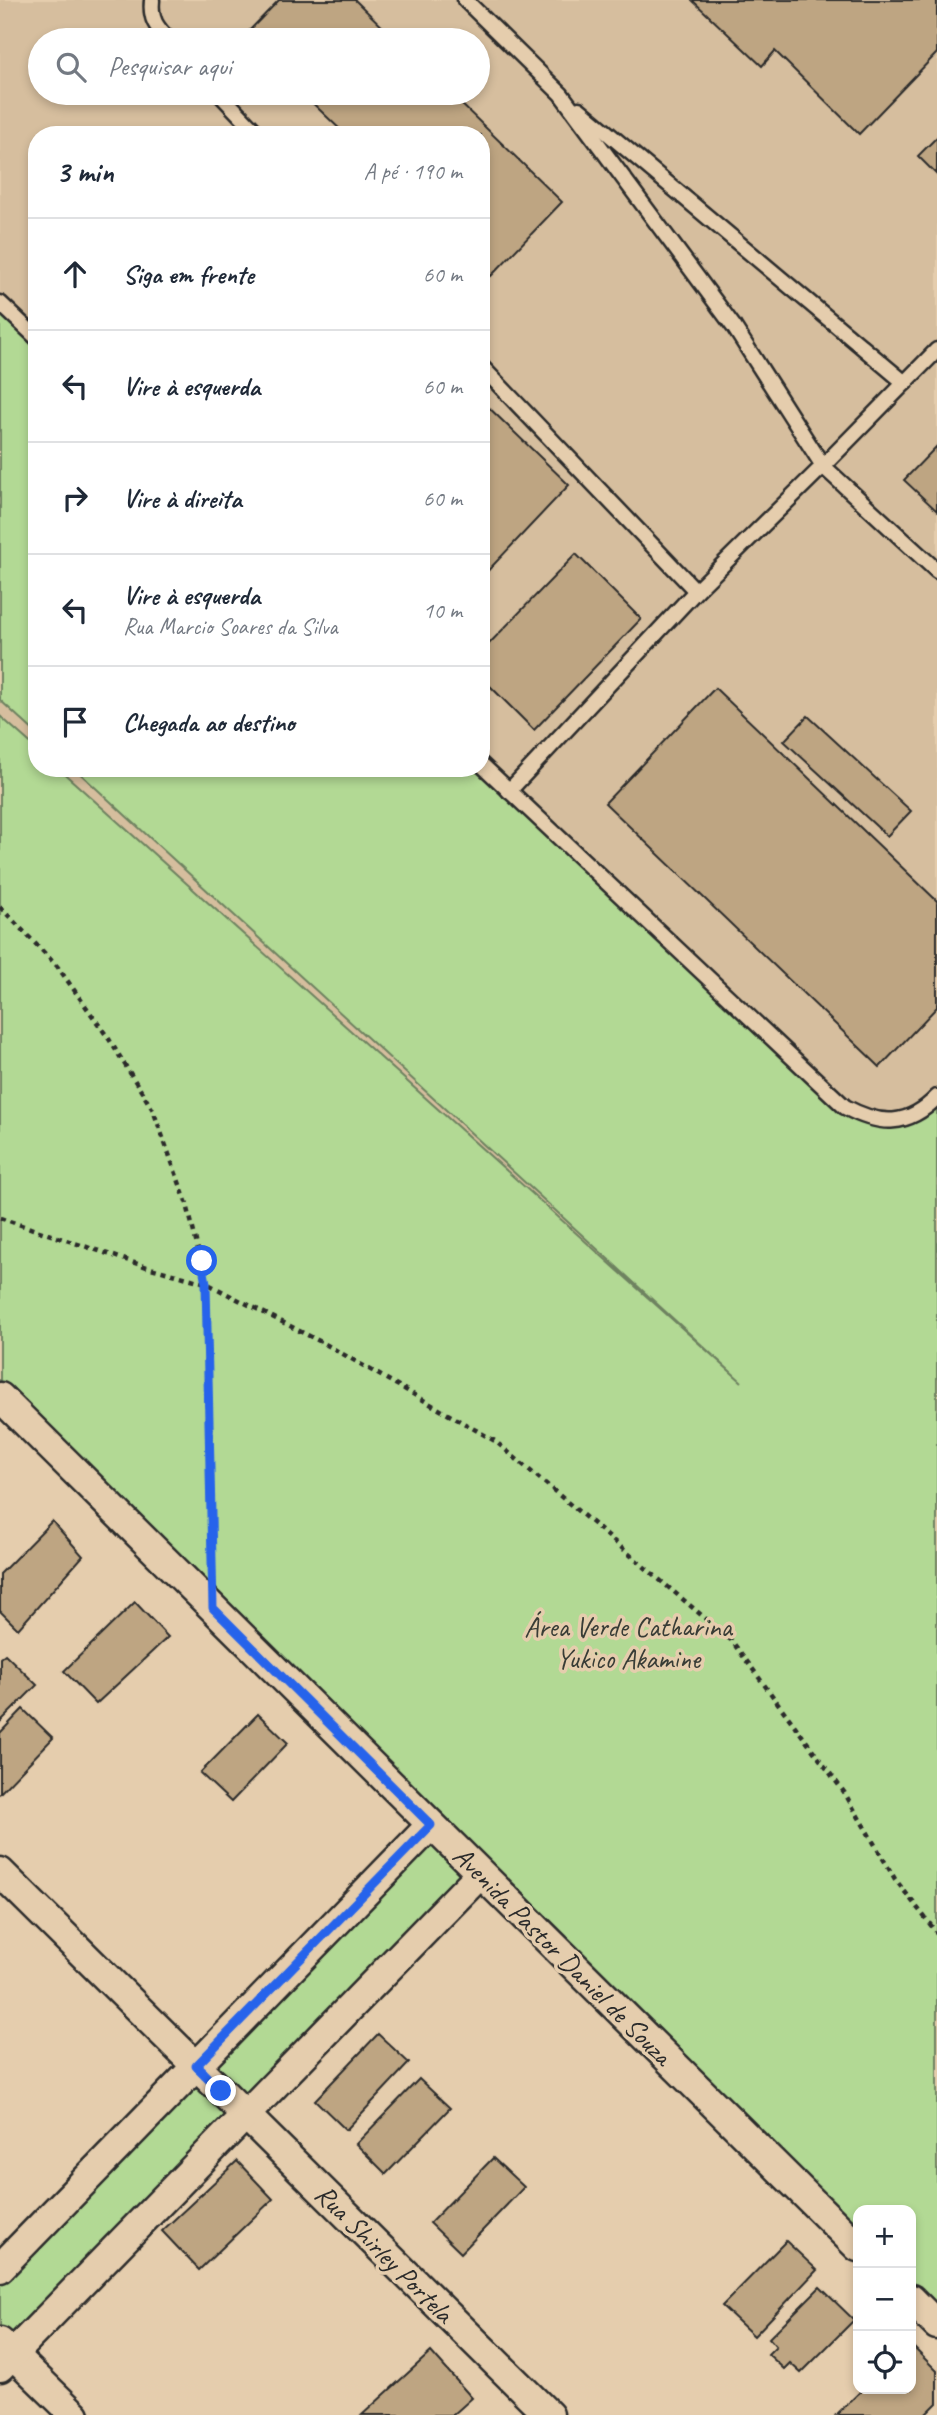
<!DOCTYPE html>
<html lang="pt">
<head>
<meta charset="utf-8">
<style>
  :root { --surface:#fff; --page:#f6f6f7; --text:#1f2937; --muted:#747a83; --line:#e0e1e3 }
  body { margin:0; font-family:Caveat,sans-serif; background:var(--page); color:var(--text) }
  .controls { position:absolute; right:21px; bottom:21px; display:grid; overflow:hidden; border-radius:14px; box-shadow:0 4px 10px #0003 }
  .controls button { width:63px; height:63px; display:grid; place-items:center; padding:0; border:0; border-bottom:2px solid var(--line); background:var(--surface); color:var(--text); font:35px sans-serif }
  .stop { position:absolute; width:21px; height:21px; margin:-16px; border:5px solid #2563eb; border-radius:50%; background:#fff }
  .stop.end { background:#2563eb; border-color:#fff; box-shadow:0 2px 7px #0008 }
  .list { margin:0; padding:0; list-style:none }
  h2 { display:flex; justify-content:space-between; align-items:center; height:91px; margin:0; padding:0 28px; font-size:30px }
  h2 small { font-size:23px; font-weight:400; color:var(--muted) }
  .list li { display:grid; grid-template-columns:46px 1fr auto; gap:21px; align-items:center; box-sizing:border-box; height:112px; padding:0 28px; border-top:2px solid var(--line) }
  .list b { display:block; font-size:26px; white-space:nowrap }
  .list p { margin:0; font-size:23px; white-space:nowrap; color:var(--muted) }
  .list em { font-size:23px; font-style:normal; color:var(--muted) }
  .icon { flex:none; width:38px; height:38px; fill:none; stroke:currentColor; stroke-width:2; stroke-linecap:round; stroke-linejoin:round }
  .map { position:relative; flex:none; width:937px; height:2415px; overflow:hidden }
  .search { position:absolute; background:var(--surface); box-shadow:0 4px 10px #0003; left:28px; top:28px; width:462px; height:77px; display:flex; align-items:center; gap:18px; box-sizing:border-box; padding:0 24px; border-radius:38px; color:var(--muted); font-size:26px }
  .panel { position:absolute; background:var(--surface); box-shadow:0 4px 10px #0003; left:28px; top:126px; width:462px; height:651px; border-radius:28px }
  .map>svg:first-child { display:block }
  .built { fill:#d6be9e; fill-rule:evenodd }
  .green { fill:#b2d994; stroke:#6e8260; stroke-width:2 }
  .building { fill:#bea582; stroke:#2b2b2b; stroke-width:2 }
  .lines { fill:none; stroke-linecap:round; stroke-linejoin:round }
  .lane-casing { stroke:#2b2b2b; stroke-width:19 }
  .street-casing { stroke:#2b2b2b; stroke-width:33 }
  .path { stroke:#2b2b2b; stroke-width:4.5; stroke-dasharray:5 5; stroke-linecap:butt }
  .lane { stroke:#e5cdad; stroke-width:14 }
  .street { stroke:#e5cdad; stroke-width:28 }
  .route { stroke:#2563eb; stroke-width:9 }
  .labels { text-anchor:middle; stroke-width:7; stroke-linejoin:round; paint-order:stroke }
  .park-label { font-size:28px; fill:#383c36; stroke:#e5cdad }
  .street-label { font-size:28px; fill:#2b2b2b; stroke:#e5cdad }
</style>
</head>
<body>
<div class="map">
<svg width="937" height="2415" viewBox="0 0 937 2415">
  <rect width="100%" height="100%" fill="#e5cdad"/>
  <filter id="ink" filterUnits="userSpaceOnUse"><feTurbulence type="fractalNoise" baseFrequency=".0143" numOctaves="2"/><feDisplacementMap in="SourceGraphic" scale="14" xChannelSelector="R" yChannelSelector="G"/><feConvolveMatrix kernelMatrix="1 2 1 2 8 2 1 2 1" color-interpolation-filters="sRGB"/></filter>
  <g filter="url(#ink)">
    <!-- built -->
    <path class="built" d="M0,0H937V1252L817,1450L58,768H481V135H37V749L0,716ZM40,40H478V93H40Z"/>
    <!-- green -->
    <g class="green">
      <polygon points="0,303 37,338 37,734 0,700"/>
      <polygon points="0,716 37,749 37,768 58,768 742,1382 74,768 481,768 845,1107 896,1122 937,1097 937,2325 911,2299 911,2210 858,2210 858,2247 480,1874 0,2367 0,2268 431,1825 0,1397"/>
    </g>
    <!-- building -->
    <g class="building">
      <polygon points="279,0 355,0 396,40 248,40 244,36"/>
      <polygon points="692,0 937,0 937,53 859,134 775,51 762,66"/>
      <polygon points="302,93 450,93 562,202 491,276 481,267 481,135 346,135"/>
      <polygon points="937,137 937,175 918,156"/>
      <polygon points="481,400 569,485 481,578"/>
      <polygon points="937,446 937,511 904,480"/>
      <polygon points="576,554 641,619 534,730 481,677 481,652"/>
      <polygon points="715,688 937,901 937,1007 880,1067 605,803"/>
      <polygon points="808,716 911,811 887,836 784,741"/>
      <polygon points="52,1521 83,1556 18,1629 0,1611 0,1574"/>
      <polygon points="135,1602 168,1637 96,1704 64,1671"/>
      <polygon points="5,1654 37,1685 0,1722 0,1658"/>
      <polygon points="23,1709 53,1738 0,1793 0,1733"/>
      <polygon points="258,1714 288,1743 231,1802 200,1773"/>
      <polygon points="378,2034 409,2063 346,2130 315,2100"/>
      <polygon points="419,2079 450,2108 386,2174 356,2144"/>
      <polygon points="493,2158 524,2187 461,2253 430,2223"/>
      <polygon points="237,2161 273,2199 199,2270 162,2231"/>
      <polygon points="786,2241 817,2270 754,2336 722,2306"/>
      <polygon points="820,2287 854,2320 801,2373 790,2363 784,2369 768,2354 776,2346 769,2338"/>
      <polygon points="911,2345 937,2371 937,2403 925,2415 836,2415 863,2389 911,2389"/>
      <polygon points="431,2352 472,2398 453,2415 362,2415"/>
    </g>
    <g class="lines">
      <!-- lane casing -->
      <g class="lane-casing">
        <g id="lane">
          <path d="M152,0C150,19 156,27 169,40"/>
          <polyline points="465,0 561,94 734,327 823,466 937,571"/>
          <polyline points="219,93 259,135"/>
          <polyline points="579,109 905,383"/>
          <polyline points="0,303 37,338"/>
          <polyline points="481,366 696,591"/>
          <path d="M481,764L845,1107C880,1126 908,1127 937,1097"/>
          <polyline points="509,791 696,591 823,466 937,350"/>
        </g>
      </g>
      <!-- street casing -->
      <g class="street-casing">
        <g id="street">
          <polyline points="0,1397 858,2247"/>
          <polyline points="0,1872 549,2415"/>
          <polyline points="0,2268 431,1825"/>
          <polyline points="911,2299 937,2325"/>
          <polyline points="0,2342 75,2415"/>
          <polyline points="0,2367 480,1874"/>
        </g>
      </g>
      <!-- path -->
      <g class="path">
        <polyline points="0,907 57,966 109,1039 153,1110 187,1204 206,1283 212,1560"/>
        <polyline points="0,1218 147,1267 206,1283 327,1345 495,1441 731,1640 844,1792 895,1879 937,1933"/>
      </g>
      <!-- lane -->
      <use href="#lane" class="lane"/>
      <!-- street -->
      <use href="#street" class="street"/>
    </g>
  </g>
  <g class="lines" filter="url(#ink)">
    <!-- route -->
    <polyline class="route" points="202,1261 206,1283 213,1608 431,1825 196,2066 221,2091"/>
  </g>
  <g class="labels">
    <!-- park labels -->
    <g class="park-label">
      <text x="628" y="1636">Área Verde Catharina<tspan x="628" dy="32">Yukico Akamine</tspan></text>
    </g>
    <!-- street labels -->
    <g class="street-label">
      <text transform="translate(563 1955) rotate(45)" y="10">Avenida Pastor Daniel de Souza</text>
      <text transform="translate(385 2253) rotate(45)" y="10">Rua Shirley Portela</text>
    </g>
  </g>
</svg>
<div class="controls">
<button>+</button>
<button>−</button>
<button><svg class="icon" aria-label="locate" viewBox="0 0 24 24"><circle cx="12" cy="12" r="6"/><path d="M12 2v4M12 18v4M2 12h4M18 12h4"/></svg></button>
</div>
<div class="stop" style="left:202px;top:1261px"></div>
<div class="stop end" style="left:221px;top:2091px"></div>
<div class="search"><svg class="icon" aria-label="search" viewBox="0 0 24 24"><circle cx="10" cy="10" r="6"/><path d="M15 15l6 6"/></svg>Pesquisar aqui</div>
<section class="panel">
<h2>3 min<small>A pé · 190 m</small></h2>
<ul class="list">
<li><svg class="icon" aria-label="ahead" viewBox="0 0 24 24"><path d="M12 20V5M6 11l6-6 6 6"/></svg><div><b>Siga em frente</b></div><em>60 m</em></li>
<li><svg class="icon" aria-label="left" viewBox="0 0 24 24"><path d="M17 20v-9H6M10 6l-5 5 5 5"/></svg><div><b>Vire à esquerda</b></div><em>60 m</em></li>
<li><svg class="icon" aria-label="right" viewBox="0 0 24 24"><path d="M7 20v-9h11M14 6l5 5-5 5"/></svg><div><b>Vire à direita</b></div><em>60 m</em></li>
<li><svg class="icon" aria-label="left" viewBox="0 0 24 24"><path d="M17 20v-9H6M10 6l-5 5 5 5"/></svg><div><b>Vire à esquerda</b><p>Rua Marcio Soares da Silva</p></div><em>10 m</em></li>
<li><svg class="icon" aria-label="arrive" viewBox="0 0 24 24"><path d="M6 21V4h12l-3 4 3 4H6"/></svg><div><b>Chegada ao destino</b></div></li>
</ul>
</section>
</div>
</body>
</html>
